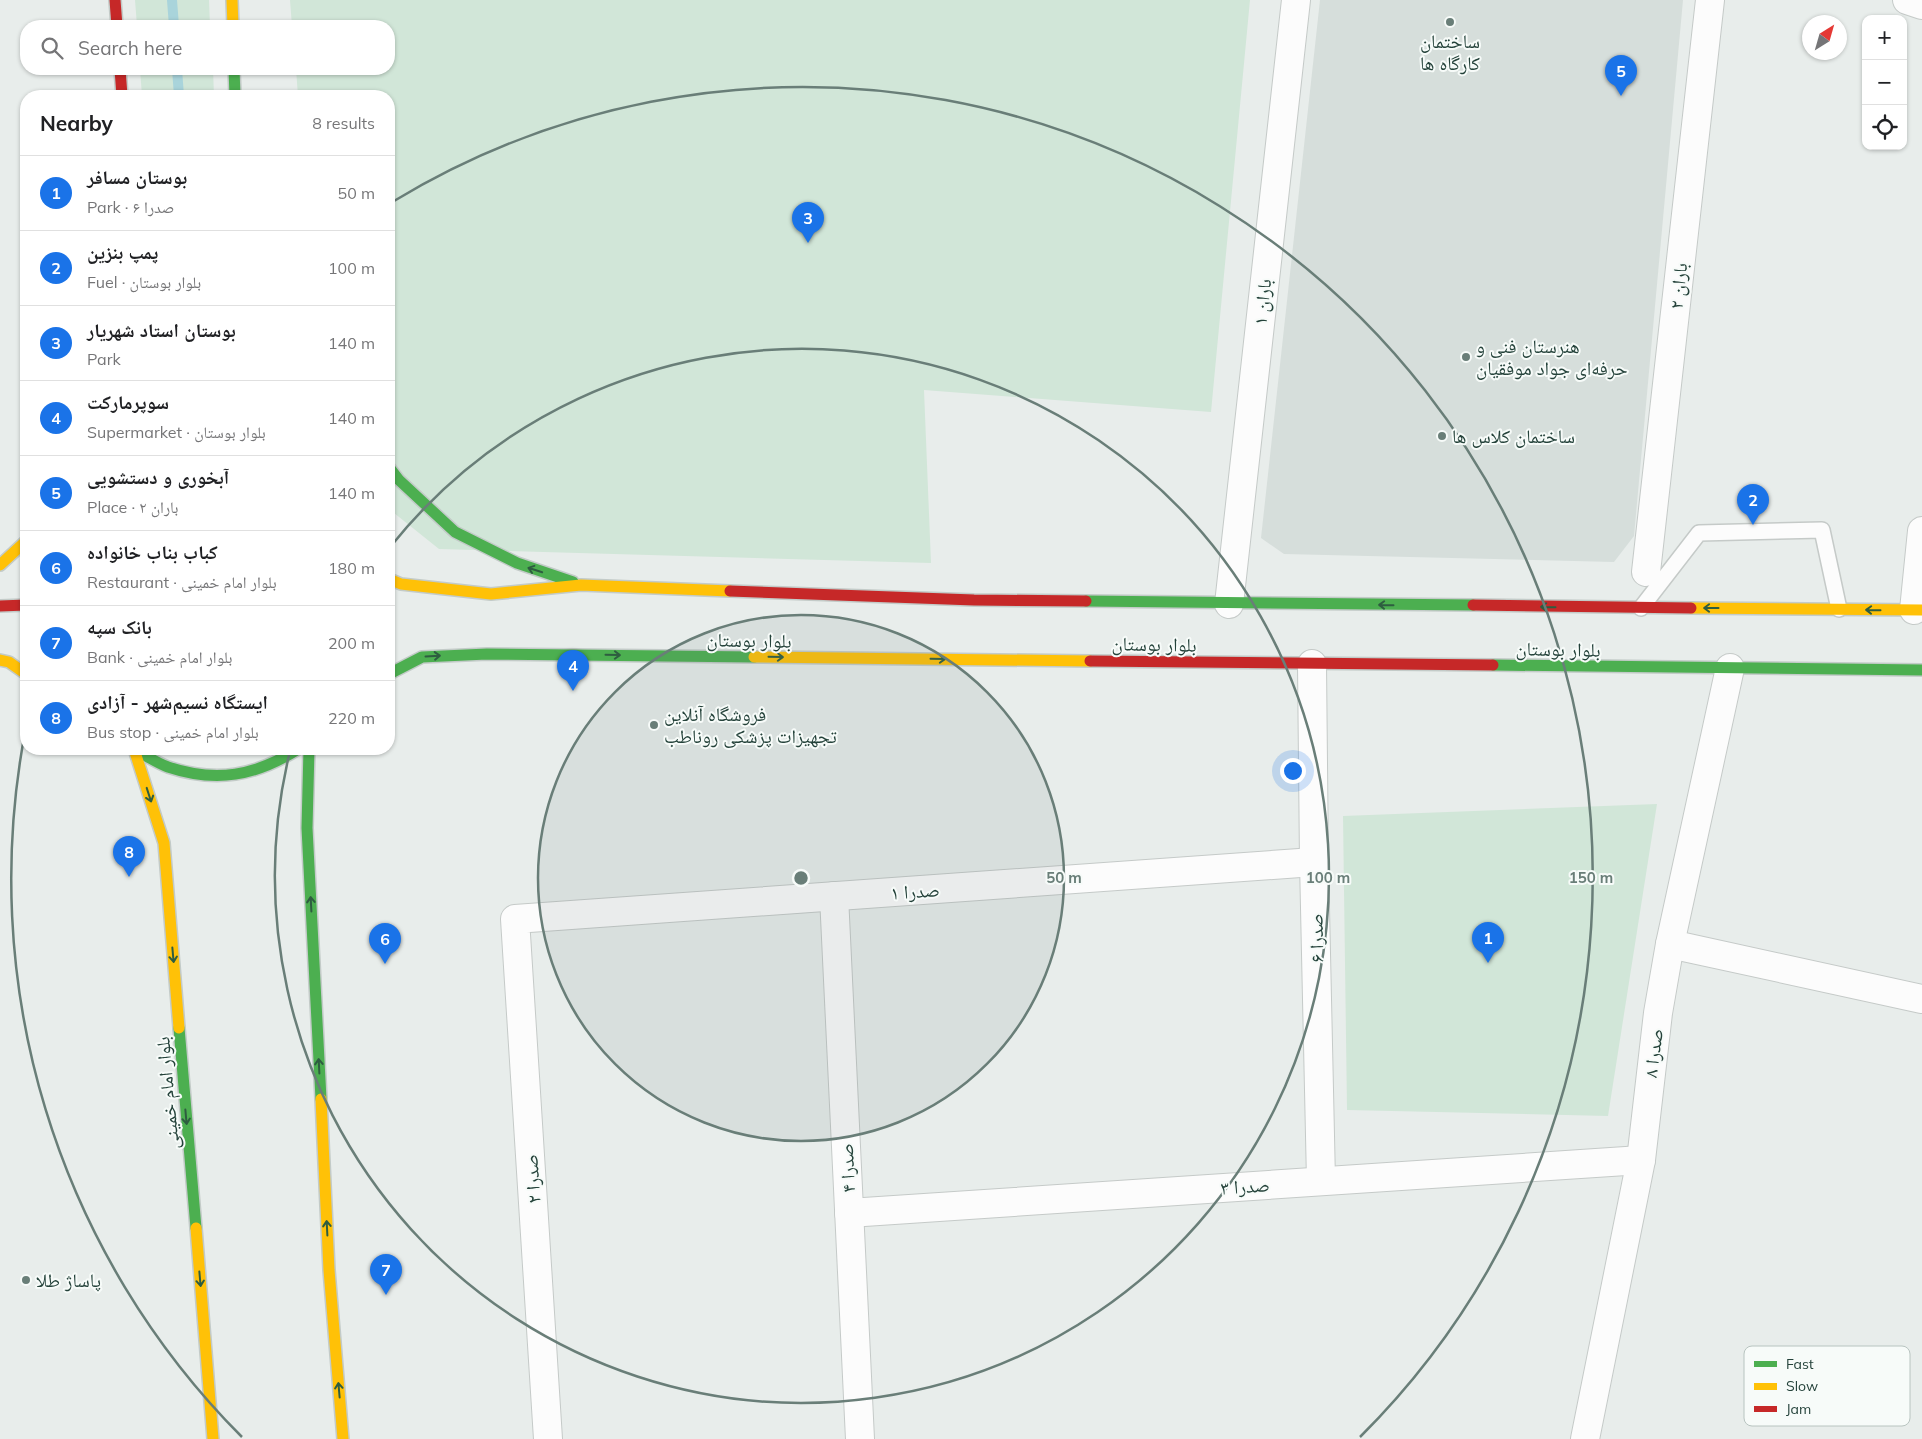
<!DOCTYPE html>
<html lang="en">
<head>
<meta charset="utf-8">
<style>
  :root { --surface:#fff; --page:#f2f2f2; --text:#202124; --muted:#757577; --line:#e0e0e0; --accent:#1a73e8 }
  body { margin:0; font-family:Mulish,"Noto Naskh Arabic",sans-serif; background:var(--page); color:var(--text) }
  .controls { position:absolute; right:15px; top:15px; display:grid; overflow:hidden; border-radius:10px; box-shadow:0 1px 4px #0004 }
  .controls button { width:45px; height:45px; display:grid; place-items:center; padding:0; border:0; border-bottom:1px solid var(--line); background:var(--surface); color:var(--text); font:25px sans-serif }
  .compass { position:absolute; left:1802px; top:15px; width:45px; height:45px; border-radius:50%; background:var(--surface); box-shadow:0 1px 4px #0004; rotate:37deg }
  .you { position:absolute; left:1292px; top:770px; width:18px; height:18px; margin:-12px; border:4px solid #fff; border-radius:50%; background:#1a73e8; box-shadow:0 0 0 8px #1a73e833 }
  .badge { display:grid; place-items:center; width:32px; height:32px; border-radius:50%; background:var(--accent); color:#fff; font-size:16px; font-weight:700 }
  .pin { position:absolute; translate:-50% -41px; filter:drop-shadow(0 1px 2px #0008) }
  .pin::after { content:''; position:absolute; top:26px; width:18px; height:15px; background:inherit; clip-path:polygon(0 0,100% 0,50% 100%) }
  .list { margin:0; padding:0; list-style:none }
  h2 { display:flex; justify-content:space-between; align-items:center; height:65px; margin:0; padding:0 20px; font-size:21px }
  h2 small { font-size:16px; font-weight:400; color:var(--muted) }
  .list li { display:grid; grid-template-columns:32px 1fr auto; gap:15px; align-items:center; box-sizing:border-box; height:75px; padding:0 20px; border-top:1px solid var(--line) }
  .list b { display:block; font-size:19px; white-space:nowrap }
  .list p { margin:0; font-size:16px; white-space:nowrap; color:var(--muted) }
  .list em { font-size:16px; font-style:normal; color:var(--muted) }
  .icon { flex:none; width:28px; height:28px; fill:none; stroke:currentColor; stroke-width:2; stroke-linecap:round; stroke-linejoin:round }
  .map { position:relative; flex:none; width:1922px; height:1439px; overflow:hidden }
  .search { position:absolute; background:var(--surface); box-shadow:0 1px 4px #0004; left:20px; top:20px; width:375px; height:55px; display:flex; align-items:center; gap:12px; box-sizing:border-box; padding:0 18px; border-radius:20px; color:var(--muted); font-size:19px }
  .panel { position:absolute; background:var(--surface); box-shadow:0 1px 4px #0004; left:20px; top:90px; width:375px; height:665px; border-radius:20px }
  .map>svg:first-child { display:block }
  .built { fill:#d6dedb }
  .green { fill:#d1e6d8 }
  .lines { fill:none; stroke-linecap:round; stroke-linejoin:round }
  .stream { stroke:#a9d4db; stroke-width:10 }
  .lane-casing { stroke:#c5cac8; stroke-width:18 }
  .street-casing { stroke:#c5cac8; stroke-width:30 }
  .fast-casing { stroke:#c3cbc8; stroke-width:14 }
  .slow-casing { stroke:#c3cbc8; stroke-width:14 }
  .jam-casing { stroke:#c3cbc8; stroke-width:14 }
  .lane { stroke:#fcfcfc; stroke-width:15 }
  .street { stroke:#fcfcfc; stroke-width:28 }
  .fast { stroke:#4caf50; stroke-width:11 }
  .slow { stroke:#ffc107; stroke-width:11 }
  .jam { stroke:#c62828; stroke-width:11 }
  .oneway { stroke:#2e5d40 }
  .ring { fill:none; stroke:#697e78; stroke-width:2.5 }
  .poi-dot { fill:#697e78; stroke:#f7fbf9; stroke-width:2 }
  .labels { text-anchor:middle; stroke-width:4; stroke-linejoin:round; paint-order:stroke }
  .poi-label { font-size:19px; fill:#24423a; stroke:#f7fbf9; text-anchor:start }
  .street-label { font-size:19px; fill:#24423a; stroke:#f7fbf9 }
  .key { fill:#f7fbf9; stroke:#b8c4c0; stroke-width:1 }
  .key-label { font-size:14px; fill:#24423a }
  .centre { fill:#697e78; stroke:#f7fbf9; stroke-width:2.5 }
  .ring-label { font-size:15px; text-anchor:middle; font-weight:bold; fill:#697e78; stroke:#f7fbf9; stroke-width:4; stroke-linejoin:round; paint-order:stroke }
</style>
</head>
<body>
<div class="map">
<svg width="1922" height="1439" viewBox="0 0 1922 1439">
  <rect width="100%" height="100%" fill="#e8edeb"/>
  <!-- built -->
  <polygon class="built" points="1320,0 1683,0 1634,536 1614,562 1284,554 1261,538"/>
  <!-- green -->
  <g class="green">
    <polygon points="135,0 209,0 210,26 137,26"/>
    <polygon points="290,0 1250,0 1211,412 924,390 931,563 439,549 389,509 389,96 298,96 296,69 389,69 389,26 292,26"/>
    <polygon points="140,69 213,69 214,96 142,96"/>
    <polygon points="1657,804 1608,1116 1347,1110 1343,816"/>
  </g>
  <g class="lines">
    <!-- stream -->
    <g class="stream">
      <polyline points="172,0 174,26"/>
      <polyline points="177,69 179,96"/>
    </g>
    <!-- lane casing -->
    <g class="lane-casing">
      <polyline id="lane" points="1641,608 1699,533 1822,530 1839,609"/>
    </g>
    <!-- street casing -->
    <g class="street-casing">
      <g id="street">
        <polyline points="1907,0 1922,5"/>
        <polyline points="1646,572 1710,0"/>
        <polyline points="1229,604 1296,0"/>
        <polyline points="1914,610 1922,531"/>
        <polyline points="1312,664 1314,862 1321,1181"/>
        <polyline points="834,896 860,1439"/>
        <polyline points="1670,944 1922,999"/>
        <polyline points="849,1213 1641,1160"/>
        <polyline points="548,1439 515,919 1314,862"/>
        <polyline points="1585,1439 1641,1160 1658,1013 1670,944 1730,668"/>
      </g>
    </g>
    <!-- fast casing -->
    <g class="fast-casing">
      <g id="fast">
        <polyline points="234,69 235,96"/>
        <polyline points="389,467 399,480 455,532 517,563 573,582"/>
        <polyline points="1086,601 1473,605"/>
        <polyline points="1493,665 1922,670"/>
        <polyline points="389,674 422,657 487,654 754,657"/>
        <path d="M134,749C145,755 157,763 168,767C216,783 256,776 298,749"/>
        <polyline points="309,749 307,828 321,1099"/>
        <polyline points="179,1028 196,1228"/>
      </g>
    </g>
    <!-- slow casing -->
    <g class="slow-casing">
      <g id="slow">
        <polyline points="232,0 233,26"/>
        <polyline points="0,565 26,541"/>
        <polyline points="389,579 401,584 491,594 581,585 730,591"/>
        <polyline points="1691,608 1922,610"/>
        <polyline points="754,657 1090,661"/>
        <polyline points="0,660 9,662 26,674"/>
        <polyline points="134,749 164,843 179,1028"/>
        <polyline points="321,1099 329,1270 343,1439"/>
        <polyline points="196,1228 213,1439"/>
      </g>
    </g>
    <!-- jam casing -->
    <g class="jam-casing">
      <g id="jam">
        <polyline points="115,0 117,26"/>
        <polyline points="120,69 122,96"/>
        <polyline points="730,591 974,600 1086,601"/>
        <polyline points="1473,605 1691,608"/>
        <polyline points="0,606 26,605"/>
        <polyline points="1090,661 1493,665"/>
      </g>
    </g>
    <!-- lane -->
    <use href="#lane" class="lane"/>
    <!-- street -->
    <use href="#street" class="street"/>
    <!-- fast -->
    <use href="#fast" class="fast"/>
    <!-- slow -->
    <use href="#slow" class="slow"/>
    <!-- jam -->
    <use href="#jam" class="jam"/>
  </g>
  <!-- one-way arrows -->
  <defs><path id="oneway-shaft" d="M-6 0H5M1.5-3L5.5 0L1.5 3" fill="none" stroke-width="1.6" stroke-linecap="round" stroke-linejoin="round" transform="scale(1.25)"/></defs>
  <g class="oneway">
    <use href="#oneway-shaft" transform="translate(535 570) rotate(-162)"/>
    <use href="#oneway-shaft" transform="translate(1386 605) rotate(-179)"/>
    <use href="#oneway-shaft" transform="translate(1548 607) rotate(-179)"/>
    <use href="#oneway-shaft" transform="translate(1711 608) rotate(-180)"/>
    <use href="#oneway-shaft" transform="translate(1873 610) rotate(-179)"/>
    <use href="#oneway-shaft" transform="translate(613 655) rotate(1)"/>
    <use href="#oneway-shaft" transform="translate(433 656) rotate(-3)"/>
    <use href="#oneway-shaft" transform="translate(776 657) rotate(1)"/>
    <use href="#oneway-shaft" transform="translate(938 659) rotate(1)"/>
    <use href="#oneway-shaft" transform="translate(149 795) rotate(72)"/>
    <use href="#oneway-shaft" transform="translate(311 904) rotate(-93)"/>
    <use href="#oneway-shaft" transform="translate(173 955) rotate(85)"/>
    <use href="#oneway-shaft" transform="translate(319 1066) rotate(-93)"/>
    <use href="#oneway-shaft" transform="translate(186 1117) rotate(85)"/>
    <use href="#oneway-shaft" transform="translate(327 1228) rotate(-93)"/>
    <use href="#oneway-shaft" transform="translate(200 1279) rotate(85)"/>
    <use href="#oneway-shaft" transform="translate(339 1390) rotate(-95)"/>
  </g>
  <!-- distance rings -->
  <circle cx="801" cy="878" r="263" fill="#697e78" fill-opacity=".12"/>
  <g class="ring">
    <circle cx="801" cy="878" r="263"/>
    <path d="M391 546A527 527 0 1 1 290 751"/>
    <path d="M242 1437A790 790 0 0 1 26 727M394 201A790 790 0 0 1 1360 1437"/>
  </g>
  <!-- markers -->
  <g class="poi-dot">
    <circle cx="1450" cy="22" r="5"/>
    <circle cx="1466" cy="357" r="5"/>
    <circle cx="1442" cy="436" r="5"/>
    <circle cx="654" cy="725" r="5"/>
    <circle cx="26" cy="1280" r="5"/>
  </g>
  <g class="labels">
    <!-- poi labels -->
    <g class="poi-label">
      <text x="1450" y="48" text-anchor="middle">ساختمان<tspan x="1450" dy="22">کارگاه ها</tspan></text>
      <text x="1476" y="353">هنرستان فنی و<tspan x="1476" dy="22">حرفه‌ای جواد موفقیان</tspan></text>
      <text x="1452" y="443">ساختمان کلاس ها</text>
      <text x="664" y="721">فروشگاه آنلاین<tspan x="664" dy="22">تجهیزات پزشکی روناطب</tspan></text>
      <text x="36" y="1287">پاساژ طلا</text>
    </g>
    <!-- street labels -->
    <g class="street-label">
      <text transform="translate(1678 286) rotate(-84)" y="7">باران ۲</text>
      <text transform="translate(1262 302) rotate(-84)" y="7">باران ۱</text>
      <text transform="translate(749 640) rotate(1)" y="7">بلوار بوستان</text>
      <text transform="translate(1154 644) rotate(1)" y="7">بلوار بوستان</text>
      <text transform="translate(1558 649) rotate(1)" y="7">بلوار بوستان</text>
      <text transform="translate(915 891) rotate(-4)" y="7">صدرا ۱</text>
      <text transform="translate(1316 938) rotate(-91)" y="7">صدرا ۶</text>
      <text transform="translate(1653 1053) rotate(-83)" y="7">صدرا ۸</text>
      <text transform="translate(167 1093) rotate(-95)" y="7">بلوار امام خمینی</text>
      <text transform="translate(847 1168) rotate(-93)" y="7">صدرا ۴</text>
      <text transform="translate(532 1179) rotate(-94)" y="7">صدرا ۲</text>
      <text transform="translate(1245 1186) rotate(-4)" y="7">صدرا ۳</text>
    </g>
  </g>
  <!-- legend -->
  <rect x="1744" y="1346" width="166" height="80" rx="8" class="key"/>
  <rect x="1754" y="1361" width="23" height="6" fill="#4caf50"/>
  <rect x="1754" y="1383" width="23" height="7" fill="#ffc107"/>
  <rect x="1754" y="1406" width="23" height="6" fill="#c62828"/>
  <g class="key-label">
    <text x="1786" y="1369">Fast</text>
    <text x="1786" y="1391">Slow</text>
    <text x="1786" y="1414">Jam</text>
  </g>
  <circle cx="801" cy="878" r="8" class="centre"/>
  <g class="ring-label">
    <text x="1064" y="883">50 m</text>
    <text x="1328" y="883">100 m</text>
    <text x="1591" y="883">150 m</text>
  </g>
</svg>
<div class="controls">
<button>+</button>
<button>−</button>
<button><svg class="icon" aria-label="locate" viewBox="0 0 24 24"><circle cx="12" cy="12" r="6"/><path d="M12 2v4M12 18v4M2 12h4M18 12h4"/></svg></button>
</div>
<svg class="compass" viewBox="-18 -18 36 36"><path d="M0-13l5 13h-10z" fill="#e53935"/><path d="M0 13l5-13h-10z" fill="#757577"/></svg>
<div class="you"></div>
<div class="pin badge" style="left:1488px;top:963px">1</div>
<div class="pin badge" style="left:1753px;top:525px">2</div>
<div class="pin badge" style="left:808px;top:243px">3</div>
<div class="pin badge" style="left:573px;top:691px">4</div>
<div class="pin badge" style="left:1621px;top:96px">5</div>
<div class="pin badge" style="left:385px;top:964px">6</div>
<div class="pin badge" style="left:386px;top:1295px">7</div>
<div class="pin badge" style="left:129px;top:877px">8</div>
<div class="search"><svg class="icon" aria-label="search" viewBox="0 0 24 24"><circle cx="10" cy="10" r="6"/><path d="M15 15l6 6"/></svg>Search here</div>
<section class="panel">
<h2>Nearby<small>8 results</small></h2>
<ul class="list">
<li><span class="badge">1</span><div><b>بوستان مسافر</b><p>Park · صدرا ۶</p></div><em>50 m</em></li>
<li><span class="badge">2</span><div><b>پمپ بنزین</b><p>Fuel · بلوار بوستان</p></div><em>100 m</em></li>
<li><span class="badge">3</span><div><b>بوستان استاد شهریار</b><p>Park</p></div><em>140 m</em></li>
<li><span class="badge">4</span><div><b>سوپرمارکت</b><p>Supermarket · بلوار بوستان</p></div><em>140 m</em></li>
<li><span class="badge">5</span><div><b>آبخوری و دستشویی</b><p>Place · باران ۲</p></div><em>140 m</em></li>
<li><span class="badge">6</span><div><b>کباب بناب خانواده</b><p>Restaurant · بلوار امام خمینی</p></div><em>180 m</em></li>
<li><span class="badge">7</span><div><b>بانک سپه</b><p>Bank · بلوار امام خمینی</p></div><em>200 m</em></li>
<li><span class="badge">8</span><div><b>ایستگاه نسیم‌شهر - آزادی</b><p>Bus stop · بلوار امام خمینی</p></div><em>220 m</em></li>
</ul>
</section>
</div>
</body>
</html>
